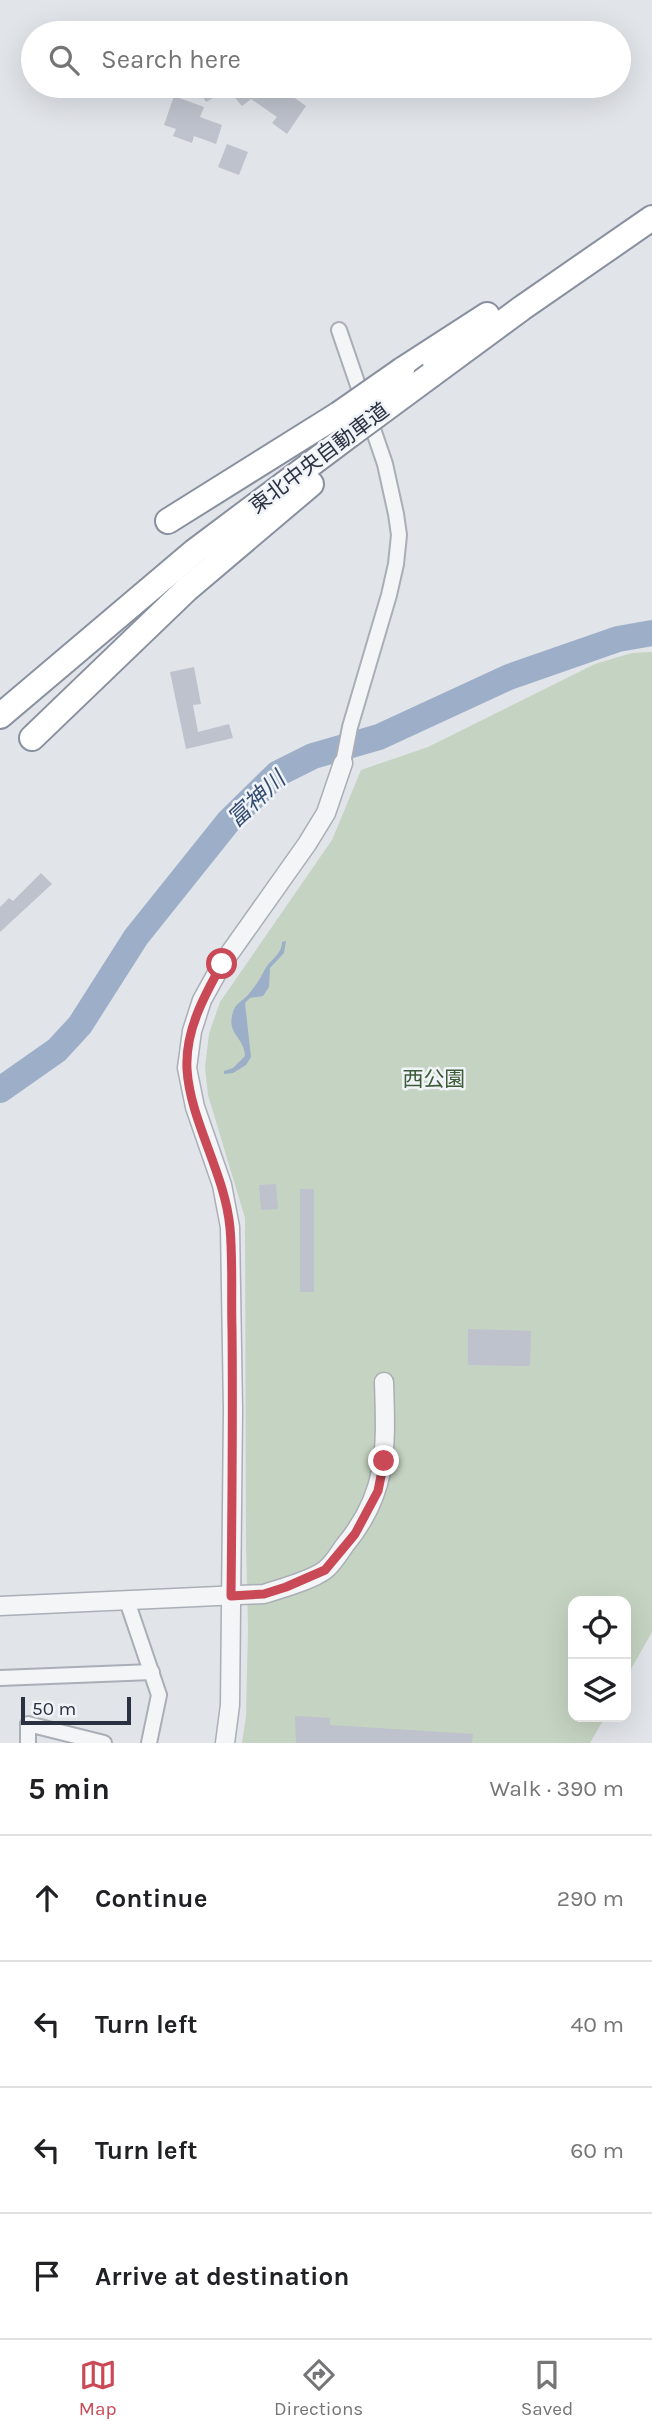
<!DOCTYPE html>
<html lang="en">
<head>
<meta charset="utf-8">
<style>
  :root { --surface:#fff; --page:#f6f6f6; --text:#202124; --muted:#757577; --line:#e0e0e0; --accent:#ca4956 }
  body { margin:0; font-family:Karla,"Noto Sans JP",sans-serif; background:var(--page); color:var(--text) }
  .controls { position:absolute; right:21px; bottom:21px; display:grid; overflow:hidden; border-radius:14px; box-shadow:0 7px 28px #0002 }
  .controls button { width:63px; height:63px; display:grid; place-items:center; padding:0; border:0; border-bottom:2px solid var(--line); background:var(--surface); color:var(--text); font:35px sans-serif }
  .scale { position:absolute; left:21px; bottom:18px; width:110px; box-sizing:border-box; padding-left:7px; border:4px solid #2a3140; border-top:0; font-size:19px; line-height:24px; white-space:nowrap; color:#2a3140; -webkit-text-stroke:5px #f0f3f7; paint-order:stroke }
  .stop { position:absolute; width:21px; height:21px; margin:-16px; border:5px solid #ca4956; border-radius:50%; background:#fff }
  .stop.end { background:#ca4956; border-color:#fff; box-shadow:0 2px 7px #0008 }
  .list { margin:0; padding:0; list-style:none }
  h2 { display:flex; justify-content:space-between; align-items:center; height:91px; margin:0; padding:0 28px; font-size:30px }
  h2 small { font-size:23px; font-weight:400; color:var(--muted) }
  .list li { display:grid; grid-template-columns:46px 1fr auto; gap:21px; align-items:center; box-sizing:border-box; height:126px; padding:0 28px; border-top:2px solid var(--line) }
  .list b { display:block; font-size:26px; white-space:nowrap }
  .list em { font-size:23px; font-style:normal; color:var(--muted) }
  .icon { flex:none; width:38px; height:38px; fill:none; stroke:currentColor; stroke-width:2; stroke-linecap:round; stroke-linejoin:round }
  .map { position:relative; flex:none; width:652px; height:1743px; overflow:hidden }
  .search { position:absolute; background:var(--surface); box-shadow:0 7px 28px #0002; left:21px; right:21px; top:21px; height:77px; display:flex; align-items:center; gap:18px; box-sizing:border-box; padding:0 24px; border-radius:38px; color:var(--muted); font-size:26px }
  .sheet { height:595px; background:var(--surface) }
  nav { display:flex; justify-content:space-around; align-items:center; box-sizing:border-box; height:98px; border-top:2px solid var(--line); background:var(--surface); font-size:19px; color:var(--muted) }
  nav a { display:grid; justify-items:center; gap:4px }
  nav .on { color:var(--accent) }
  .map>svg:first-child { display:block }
  .green { fill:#c5d3c2 }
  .water { fill:#9dafc8 }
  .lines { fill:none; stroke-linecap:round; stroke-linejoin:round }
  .river { stroke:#9dafc8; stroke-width:26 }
  .building { fill:#bec2cc }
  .minor-casing { stroke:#aaaeb6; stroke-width:18 }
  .tertiary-casing { stroke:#aaaeb6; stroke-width:21 }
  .motorway-casing { stroke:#88909f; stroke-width:28 }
  .minor { stroke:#f3f5f7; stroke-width:14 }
  .tertiary { stroke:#f3f5f7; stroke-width:18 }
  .motorway { stroke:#fff; stroke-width:24 }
  .motorway-bridge-casing { stroke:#88909f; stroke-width:28; stroke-linecap:butt }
  .motorway-bridge { stroke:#fff; stroke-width:24 }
  .route { stroke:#ca4956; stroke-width:9 }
  .labels { text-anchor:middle; stroke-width:5; stroke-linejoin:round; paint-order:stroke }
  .street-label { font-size:21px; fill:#2a3140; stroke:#f0f3f7 }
  .park-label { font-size:21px; fill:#3c5c37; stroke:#f0f3f7 }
  .water-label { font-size:23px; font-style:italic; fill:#354d73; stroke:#f0f3f7 }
</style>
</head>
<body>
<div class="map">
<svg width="652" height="1743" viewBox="0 0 652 1743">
  <rect width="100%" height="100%" fill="#e1e4e9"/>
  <!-- green -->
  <polygon class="green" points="652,652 652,1632 626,1678 626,1601 573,1601 573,1717 605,1717 590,1743 242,1743 246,1716 248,1628 246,1543 245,1218 208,1095 205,1067 209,1034 220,1002 332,840 361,770 428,747 595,664 632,653"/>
  <!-- water -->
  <path class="water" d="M286,941L284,953L270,968L269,987L263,996L250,998L245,1003L251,1057L246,1065L233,1073L224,1074V1071L233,1068L245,1056C244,1036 226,1035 233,1012C235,1004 242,1001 247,996C255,987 260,979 265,969C271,959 282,954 282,942Z"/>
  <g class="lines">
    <!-- river -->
    <polyline class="river" points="0,1090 57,1050 80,1025 136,937 228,822 277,774 313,756 379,737 509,677 618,639 652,633"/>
  </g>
  <!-- building -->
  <g class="building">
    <polygon points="196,86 210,86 216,96 206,102"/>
    <polygon points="225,86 278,86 306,106 287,134 272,123 277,117 251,99 242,106"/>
    <polygon points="174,96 204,107 200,117 222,125 216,144 194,136 192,143 173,136 176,129 164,125"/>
    <polygon points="227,144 248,152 239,175 218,167"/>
    <polygon points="194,667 201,704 193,705 198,732 229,724 233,738 186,749 170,672"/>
    <polygon points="41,873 52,884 0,932 0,907 9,898 13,901"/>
    <polygon points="276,1184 278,1209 261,1210 259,1185"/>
    <rect x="300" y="1189" width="14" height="103"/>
    <polygon points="468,1329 531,1331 530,1366 468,1365"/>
    <polygon points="295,1716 330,1718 330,1725 473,1734 472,1743 296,1743"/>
  </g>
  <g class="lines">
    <!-- minor casing -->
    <g class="minor-casing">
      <g id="minor">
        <polyline points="339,330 385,464 396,514 399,535 396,564 389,595 350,727 343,763"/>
        <polyline points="127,1601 159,1695 149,1743"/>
        <polyline points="0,1678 152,1672"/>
        <polyline points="28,1743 28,1724 104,1743"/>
      </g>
    </g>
    <!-- tertiary casing -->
    <g class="tertiary-casing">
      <g id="tertiary">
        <path d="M0,1606L264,1594C282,1588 310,1581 325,1570C333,1564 339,1553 345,1545C389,1492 386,1446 384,1382"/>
        <polyline points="225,1743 230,1705 233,1410 230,1227 222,1185 195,1107 187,1068 192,1031 202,1000 222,964 307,844 326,813 343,763"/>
      </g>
    </g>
    <!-- motorway casing -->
    <g class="motorway-casing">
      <g id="motorway">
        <polyline points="402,370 487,315"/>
        <polyline points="431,375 522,308 652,218"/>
        <polyline points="168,521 339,414"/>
        <polyline points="0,716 195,551 351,434"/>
        <polyline points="32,738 187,589 311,484"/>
      </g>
    </g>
    <!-- minor -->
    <use href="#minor" class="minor"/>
    <!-- tertiary -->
    <use href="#tertiary" class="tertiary"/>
    <!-- motorway -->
    <use href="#motorway" class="motorway"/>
    <!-- motorway-bridge casing -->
    <g class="motorway-bridge-casing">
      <g id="motorway-bridge">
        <polyline points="339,414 402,370"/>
        <polyline points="351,434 431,375"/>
      </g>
    </g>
    <!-- motorway-bridge -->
    <use href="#motorway-bridge" class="motorway-bridge"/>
  </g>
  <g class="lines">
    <!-- route -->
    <path class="route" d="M222,964C204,996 185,1031 187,1069C190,1121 225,1173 230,1228C233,1262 231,1296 232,1329C233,1418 232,1507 231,1596L264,1594L286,1587L325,1570L355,1534L378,1491L384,1461"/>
  </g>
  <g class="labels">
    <!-- street labels -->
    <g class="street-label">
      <text transform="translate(319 458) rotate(-37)" y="7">東北中央自動車道</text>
    </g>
    <!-- park labels -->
    <g class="park-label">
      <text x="434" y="1086">西公園</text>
    </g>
    <!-- water labels -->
    <g class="water-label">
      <text transform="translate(256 799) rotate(-43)" y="8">富神川</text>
    </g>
  </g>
</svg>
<div class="controls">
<button><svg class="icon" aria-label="locate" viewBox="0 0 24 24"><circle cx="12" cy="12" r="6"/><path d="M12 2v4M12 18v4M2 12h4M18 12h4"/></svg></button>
<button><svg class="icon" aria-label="layers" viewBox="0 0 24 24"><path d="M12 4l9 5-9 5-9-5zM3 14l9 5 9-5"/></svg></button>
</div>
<div class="scale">50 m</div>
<div class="stop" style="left:222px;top:964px"></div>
<div class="stop end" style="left:384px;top:1461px"></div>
<div class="search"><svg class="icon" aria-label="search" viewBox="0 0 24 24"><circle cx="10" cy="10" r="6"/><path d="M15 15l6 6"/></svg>Search here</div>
</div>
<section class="sheet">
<h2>5 min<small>Walk · 390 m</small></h2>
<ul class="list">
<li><svg class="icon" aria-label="ahead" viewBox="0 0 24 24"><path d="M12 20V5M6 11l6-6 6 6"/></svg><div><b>Continue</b></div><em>290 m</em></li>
<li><svg class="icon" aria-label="left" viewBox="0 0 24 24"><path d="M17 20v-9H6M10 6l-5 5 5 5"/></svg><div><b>Turn left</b></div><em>40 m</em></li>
<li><svg class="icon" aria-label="left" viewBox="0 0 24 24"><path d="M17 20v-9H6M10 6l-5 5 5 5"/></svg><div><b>Turn left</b></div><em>60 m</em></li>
<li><svg class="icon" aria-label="arrive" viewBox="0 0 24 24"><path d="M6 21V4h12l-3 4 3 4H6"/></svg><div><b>Arrive at destination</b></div></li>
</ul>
</section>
<nav>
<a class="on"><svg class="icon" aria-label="map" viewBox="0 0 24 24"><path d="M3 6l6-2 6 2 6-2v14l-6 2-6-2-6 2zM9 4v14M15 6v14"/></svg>Map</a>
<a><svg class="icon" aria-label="directions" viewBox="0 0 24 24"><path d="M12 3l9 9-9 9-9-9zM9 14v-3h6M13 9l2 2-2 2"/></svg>Directions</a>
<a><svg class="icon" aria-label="saved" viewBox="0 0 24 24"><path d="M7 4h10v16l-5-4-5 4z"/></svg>Saved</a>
</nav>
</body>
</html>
